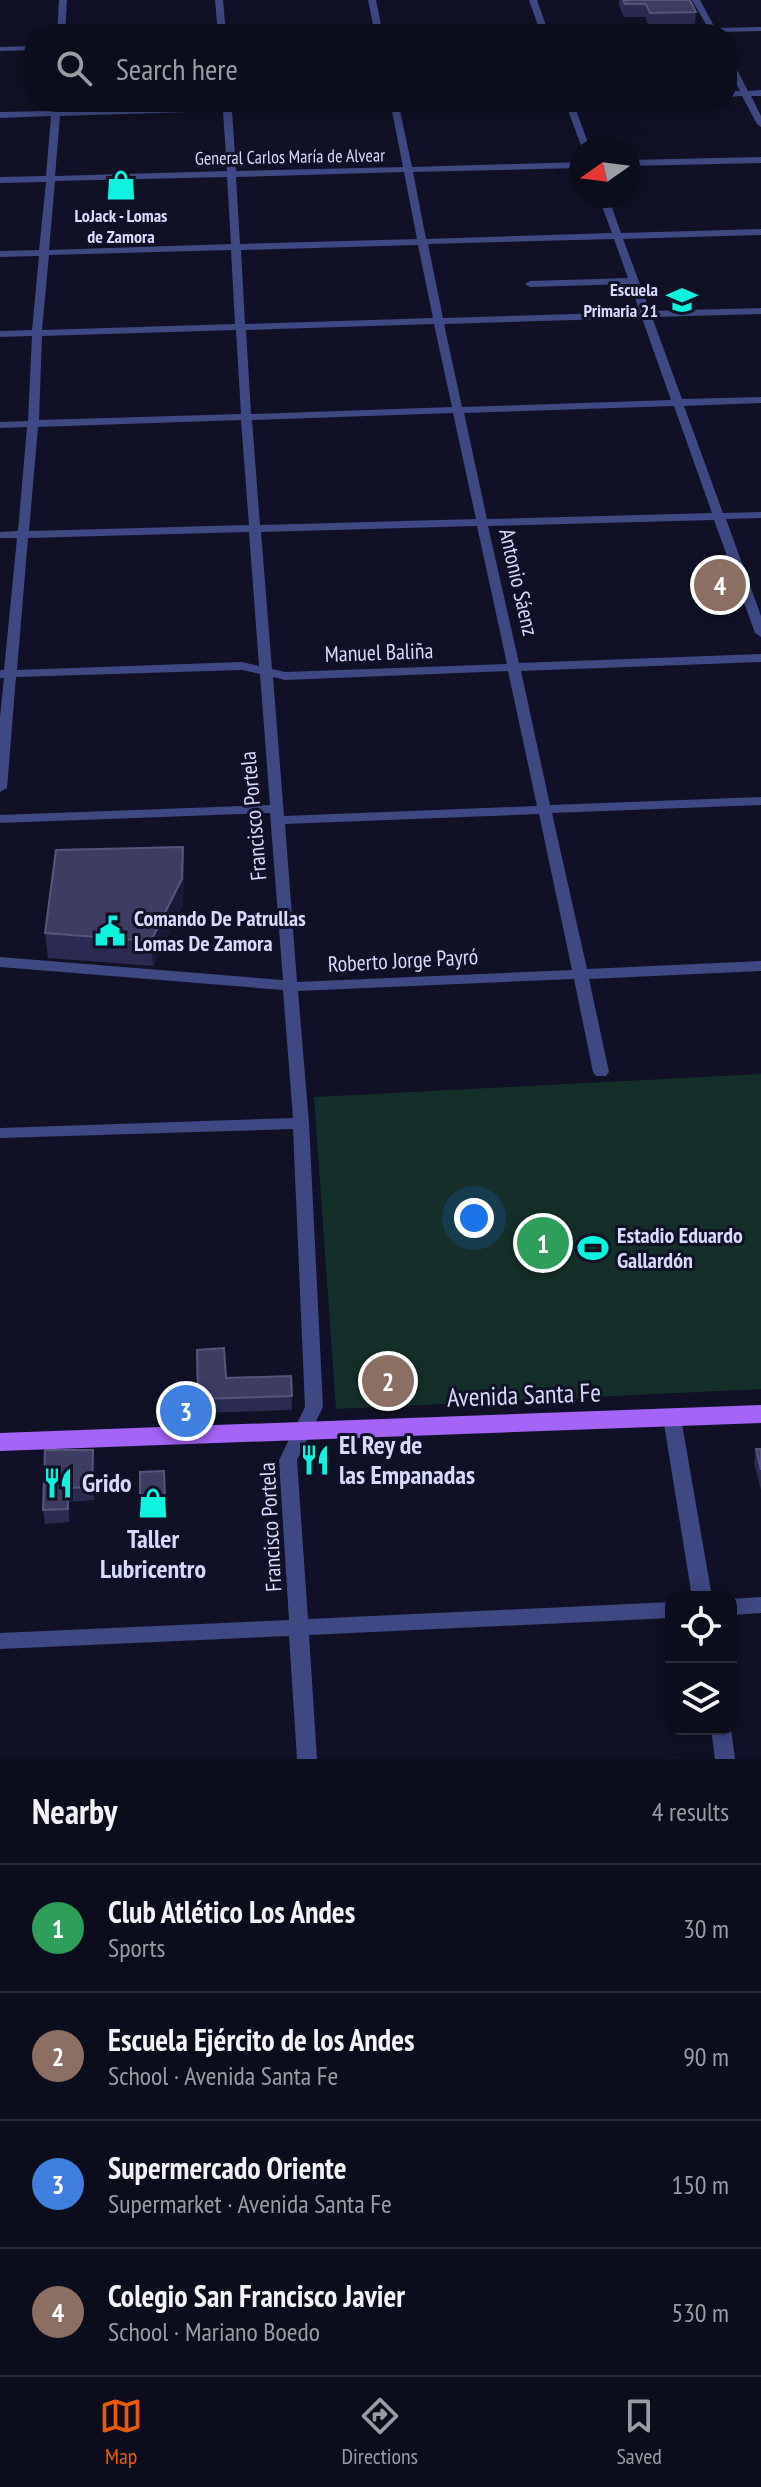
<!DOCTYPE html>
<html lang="en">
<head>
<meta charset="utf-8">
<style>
  :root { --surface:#0c0d1c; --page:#1a1b29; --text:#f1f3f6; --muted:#9a9ca3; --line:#2c2d3b; --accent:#ea580c }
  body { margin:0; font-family:"PT Sans Narrow",sans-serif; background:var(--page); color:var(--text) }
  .controls { position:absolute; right:24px; bottom:24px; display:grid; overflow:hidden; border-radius:16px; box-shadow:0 4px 20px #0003 }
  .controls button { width:72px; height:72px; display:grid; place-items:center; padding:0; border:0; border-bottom:2px solid var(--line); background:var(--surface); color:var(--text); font:40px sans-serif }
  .compass { position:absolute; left:569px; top:136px; width:72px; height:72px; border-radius:50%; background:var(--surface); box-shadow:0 4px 20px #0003; rotate:256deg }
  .you { position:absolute; left:474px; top:1218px; width:28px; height:28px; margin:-20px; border:6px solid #fff; border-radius:50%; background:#1a73e8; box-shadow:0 0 0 12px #1a73e833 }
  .badge { display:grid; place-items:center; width:52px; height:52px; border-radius:50%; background:var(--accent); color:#fff; font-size:26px; font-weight:700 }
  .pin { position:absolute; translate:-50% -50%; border:4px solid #fff; box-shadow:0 2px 8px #0006 }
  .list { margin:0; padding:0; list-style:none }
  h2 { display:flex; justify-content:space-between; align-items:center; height:104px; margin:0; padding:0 32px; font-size:34px }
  h2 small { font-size:26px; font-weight:400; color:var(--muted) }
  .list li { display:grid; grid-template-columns:52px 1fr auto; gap:24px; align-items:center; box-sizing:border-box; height:128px; padding:0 32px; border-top:2px solid var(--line) }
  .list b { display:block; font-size:30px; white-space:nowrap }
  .list p { margin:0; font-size:26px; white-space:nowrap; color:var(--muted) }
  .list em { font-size:26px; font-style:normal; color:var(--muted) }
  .icon { flex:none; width:44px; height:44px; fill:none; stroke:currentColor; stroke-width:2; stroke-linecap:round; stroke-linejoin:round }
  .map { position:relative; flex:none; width:761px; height:1759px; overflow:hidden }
  .search { position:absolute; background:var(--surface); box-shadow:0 4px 20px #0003; left:24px; right:24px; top:24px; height:88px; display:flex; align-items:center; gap:20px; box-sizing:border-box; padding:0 28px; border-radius:32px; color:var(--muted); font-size:30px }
  .sheet { height:616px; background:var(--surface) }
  nav { display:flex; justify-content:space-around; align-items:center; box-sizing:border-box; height:112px; border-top:2px solid var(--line); background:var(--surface); font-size:22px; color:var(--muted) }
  nav a { display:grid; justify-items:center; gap:4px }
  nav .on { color:var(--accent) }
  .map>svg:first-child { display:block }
  .green { fill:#142f29 }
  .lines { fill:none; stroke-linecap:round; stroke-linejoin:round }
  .minor { fill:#3e4882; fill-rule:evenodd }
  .major { fill:#a564f7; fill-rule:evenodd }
  .wall { fill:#2b2a52 }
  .shaded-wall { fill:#181839 }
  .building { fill:#3d3d64; stroke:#56567c; stroke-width:2 }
  .labels { text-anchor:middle; stroke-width:6; stroke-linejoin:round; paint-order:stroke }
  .far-street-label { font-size:18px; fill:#d7dafd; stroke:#101126 }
  .far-poi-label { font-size:18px; font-weight:bold; fill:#d7dafd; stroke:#101126 }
  .street-label { font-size:22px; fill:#d7dafd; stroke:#101126 }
  .poi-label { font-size:22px; font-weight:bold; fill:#d7dafd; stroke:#101126; text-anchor:start }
  .near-street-label { font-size:26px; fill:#d7dafd; stroke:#101126 }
  .near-poi-label { font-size:26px; font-weight:bold; fill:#d7dafd; stroke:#101126; text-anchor:start }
</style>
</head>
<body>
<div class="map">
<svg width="761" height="1759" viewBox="0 0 761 1759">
  <rect width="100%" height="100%" fill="#101126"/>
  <!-- green -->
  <polygon class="green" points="761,1074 761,1389 336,1409 314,1097"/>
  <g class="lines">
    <!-- minor -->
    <g class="minor">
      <polygon points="59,0 67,0 65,34 57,34"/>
      <polygon points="215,0 223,0 226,34 218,34"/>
      <polygon points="368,0 376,0 383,34 375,34"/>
      <polygon points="529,0 537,0 549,34 541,34"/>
      <polygon points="692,0 700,0 715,28 761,27 761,31 718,32 719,34 551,34 555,32 708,28"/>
      <polygon points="34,46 34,50 0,51 0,47"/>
      <polygon points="727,56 731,58 748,91 761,90 761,96 751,96 761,116 761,127 757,124 742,96 727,97 727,91 740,91 727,66"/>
      <path d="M53,102H61V111L223,106V102H231V106L453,102L449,105L399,106L412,167L581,162V168L413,172L426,239L612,233L598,196H608L621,233L761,229V235L623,239L650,311L761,308V314L652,317L682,399L761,397V403L684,406L723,513L761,512V518L726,519L761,616V637L755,633L714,520L488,526L519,663L761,654V662L521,671L550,805L761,797V805L552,813L587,969L761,961V971L589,979L609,1072L606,1076H596L593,1072L574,979L298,991L309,1123L323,1407L297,1460L308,1619L671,1602V1618L309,1635L317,1759H297L289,1636L0,1649V1633L289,1620L279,1460L305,1407L293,1129L0,1138V1128L293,1118L283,990L0,967V957L283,980L270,813L0,823V815L270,805L260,674L242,670L16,677L7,788L0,792V717L4,678H0V670H4L17,538H0V532L18,531L27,427L0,428V422L28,421L32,336L0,337V331L32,330L39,256L0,257V251L39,250L46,182L0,183V177L46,176L51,116L0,118V112L52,111ZM391,106L403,167L236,171L232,111ZM223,111L227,171L55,176L60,116ZM404,172L417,239L240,244L236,177ZM227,177L231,244L49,250L55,181ZM614,239L628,278L530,281L525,284L530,287L630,284L640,312L443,318L428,244ZM418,245L433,318L245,324L241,250ZM231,250L235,324L42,330L49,255ZM642,318L671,400L462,407L444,324ZM434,324L452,407L251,414L246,330ZM236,330L241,414L39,420L42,336ZM674,406L712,513L487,519L464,413ZM453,413L476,519L260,525L252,420ZM241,420L249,525L29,531L38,427ZM477,526L507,664L285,672L272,669L261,532ZM249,532L259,666L242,662L17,670L28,538ZM508,671L537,806L284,816L273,677L285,680ZM539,814L572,970L297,982L285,824Z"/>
      <polygon points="565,102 573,102 590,148 582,148"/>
      <polygon points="761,157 761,163 629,166 629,160"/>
      <polygon points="672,1411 678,1413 681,1418 712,1597 692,1597 663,1418 666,1413"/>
      <polygon points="761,1597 761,1613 731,1615 731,1599"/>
      <polygon points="711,1729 731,1729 735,1759 715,1759"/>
    </g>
    <!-- major -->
    <polygon class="major" points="761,1405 761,1423 0,1451 0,1433"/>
  </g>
  <!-- wall -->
  <g class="wall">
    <polygon points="619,0 690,0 696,12 695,25 649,27 645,17 624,17 619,6"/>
    <polygon points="655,28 702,28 702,34 654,34"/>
    <polygon points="183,847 184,871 183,904 153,966 48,958 45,933"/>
    <polygon points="197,1350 226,1378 291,1376 292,1410 199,1413"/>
    <polygon points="756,1449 761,1449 761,1490 754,1463"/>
    <polygon points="93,1450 95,1464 94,1500 69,1502 69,1522 45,1524 43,1510"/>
    <polygon points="165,1485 166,1515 141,1517 140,1503"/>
  </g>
  <!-- shaded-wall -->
  <g class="shaded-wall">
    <polygon points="183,847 184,871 183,904 153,966 151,941"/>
    <polygon points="93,1450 95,1464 94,1500 92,1487"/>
  </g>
  <!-- building -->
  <g class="building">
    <polygon points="623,0 690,0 696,12 650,13 646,4 625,4"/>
    <polygon points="655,28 702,28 656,31"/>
    <polygon points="183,847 182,879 151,941 45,933 56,850"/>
    <polygon points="224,1348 226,1378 291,1376 292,1396 198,1399 197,1350"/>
    <polygon points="756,1449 761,1449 761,1470"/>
    <polygon points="45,1450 93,1450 92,1487 67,1488 68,1509 43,1510"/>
    <polygon points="164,1471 165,1501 140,1503 140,1472"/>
  </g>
  <!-- icons -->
  <defs>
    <g id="shop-bare" transform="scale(2.4)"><path d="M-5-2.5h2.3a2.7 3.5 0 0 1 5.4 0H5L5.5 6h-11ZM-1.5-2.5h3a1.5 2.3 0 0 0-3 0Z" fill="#0df3e0" stroke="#101126" stroke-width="2.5" paint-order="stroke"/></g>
    <g id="school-bare" transform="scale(2.4)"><path d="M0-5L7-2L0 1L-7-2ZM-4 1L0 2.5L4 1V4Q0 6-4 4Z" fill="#0df3e0" stroke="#101126" stroke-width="2.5" paint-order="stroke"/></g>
    <g id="civic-bare" transform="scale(2.4)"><path d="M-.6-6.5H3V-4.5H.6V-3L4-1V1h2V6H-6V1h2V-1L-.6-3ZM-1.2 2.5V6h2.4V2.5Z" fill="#0df3e0" stroke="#101126" stroke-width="2.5" paint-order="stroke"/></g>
    <g id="stadium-bare" transform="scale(2.4)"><path d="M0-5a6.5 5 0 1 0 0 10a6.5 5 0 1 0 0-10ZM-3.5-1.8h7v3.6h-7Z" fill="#0df3e0" stroke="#101126" stroke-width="2.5" paint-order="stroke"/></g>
    <g id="restaurant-bare" transform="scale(2.4)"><path d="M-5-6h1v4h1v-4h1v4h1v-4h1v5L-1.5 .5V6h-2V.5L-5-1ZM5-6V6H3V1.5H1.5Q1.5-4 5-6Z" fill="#0df3e0" stroke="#101126" stroke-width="2.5" paint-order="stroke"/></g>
  </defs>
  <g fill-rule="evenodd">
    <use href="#shop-bare" x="121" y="185"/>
    <use href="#school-bare" x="682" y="300"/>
    <use href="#civic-bare" x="110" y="931"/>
    <use href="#stadium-bare" x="593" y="1248"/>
    <use href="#restaurant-bare" x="315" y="1460"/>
    <use href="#restaurant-bare" x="58" y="1483"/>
    <use href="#shop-bare" x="153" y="1503"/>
  </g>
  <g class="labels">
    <!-- far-street labels -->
    <g class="far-street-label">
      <text transform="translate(290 157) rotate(-1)" y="6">General Carlos María de Alvear</text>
    </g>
    <!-- far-poi labels -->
    <g class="far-poi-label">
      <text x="121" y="222">LoJack - Lomas<tspan x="121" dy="21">de Zamora</tspan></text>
      <text x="658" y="296" text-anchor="end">Escuela<tspan x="658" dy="21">Primaria 21</tspan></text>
    </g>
    <!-- street labels -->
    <g class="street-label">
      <text transform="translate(519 582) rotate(77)" y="8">Antonio Sáenz</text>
      <text transform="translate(379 652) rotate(-2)" y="8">Manuel Baliña</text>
      <text transform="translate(253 816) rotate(-95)" y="8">Francisco Portela</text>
      <text transform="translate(403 960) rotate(-3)" y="8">Roberto Jorge Payró</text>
      <text transform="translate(270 1527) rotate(-93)" y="8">Francisco Portela</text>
    </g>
    <!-- poi labels -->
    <g class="poi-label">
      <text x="134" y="926">Comando De Patrullas<tspan x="134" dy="25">Lomas De Zamora</tspan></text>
      <text x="617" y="1243">Estadio Eduardo<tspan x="617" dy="25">Gallardón</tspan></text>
    </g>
    <!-- near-street labels -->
    <g class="near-street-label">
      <text transform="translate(524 1395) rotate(-2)" y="9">Avenida Santa Fe</text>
    </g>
    <!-- near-poi labels -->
    <g class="near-poi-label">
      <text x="339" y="1454">El Rey de<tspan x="339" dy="30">las Empanadas</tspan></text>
      <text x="82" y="1492">Grido</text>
      <text x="153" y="1548" text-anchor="middle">Taller<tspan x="153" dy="30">Lubricentro</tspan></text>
    </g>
  </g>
</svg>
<div class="controls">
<button><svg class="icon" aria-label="locate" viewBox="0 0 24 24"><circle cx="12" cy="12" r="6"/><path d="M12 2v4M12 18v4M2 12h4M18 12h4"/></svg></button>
<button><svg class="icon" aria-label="layers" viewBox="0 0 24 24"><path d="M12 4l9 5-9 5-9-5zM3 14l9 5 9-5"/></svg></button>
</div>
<svg class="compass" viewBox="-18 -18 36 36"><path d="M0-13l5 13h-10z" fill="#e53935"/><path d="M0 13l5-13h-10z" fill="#9a9ca3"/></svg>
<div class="you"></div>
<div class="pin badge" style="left:543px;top:1243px;background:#2e9e5b">1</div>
<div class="pin badge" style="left:388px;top:1381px;background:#8d6e63">2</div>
<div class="pin badge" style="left:186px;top:1411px;background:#3f7fe0">3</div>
<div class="pin badge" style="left:720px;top:585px;background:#8d6e63">4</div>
<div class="search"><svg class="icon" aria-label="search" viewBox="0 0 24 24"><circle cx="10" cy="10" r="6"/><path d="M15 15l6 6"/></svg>Search here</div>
</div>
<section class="sheet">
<h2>Nearby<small>4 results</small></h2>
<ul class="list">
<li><span class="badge" style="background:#2e9e5b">1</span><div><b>Club Atlético Los Andes</b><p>Sports</p></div><em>30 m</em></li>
<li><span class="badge" style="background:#8d6e63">2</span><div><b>Escuela Ejército de los Andes</b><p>School · Avenida Santa Fe</p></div><em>90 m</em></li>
<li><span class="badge" style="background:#3f7fe0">3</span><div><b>Supermercado Oriente</b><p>Supermarket · Avenida Santa Fe</p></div><em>150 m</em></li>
<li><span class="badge" style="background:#8d6e63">4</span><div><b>Colegio San Francisco Javier</b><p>School · Mariano Boedo</p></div><em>530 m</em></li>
</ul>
</section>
<nav>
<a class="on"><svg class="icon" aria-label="map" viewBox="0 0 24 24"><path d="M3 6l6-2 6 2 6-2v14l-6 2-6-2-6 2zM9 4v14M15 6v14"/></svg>Map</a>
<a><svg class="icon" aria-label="directions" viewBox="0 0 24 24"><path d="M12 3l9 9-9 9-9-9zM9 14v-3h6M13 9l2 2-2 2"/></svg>Directions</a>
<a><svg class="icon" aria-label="saved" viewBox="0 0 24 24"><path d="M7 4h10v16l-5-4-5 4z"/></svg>Saved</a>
</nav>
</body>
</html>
